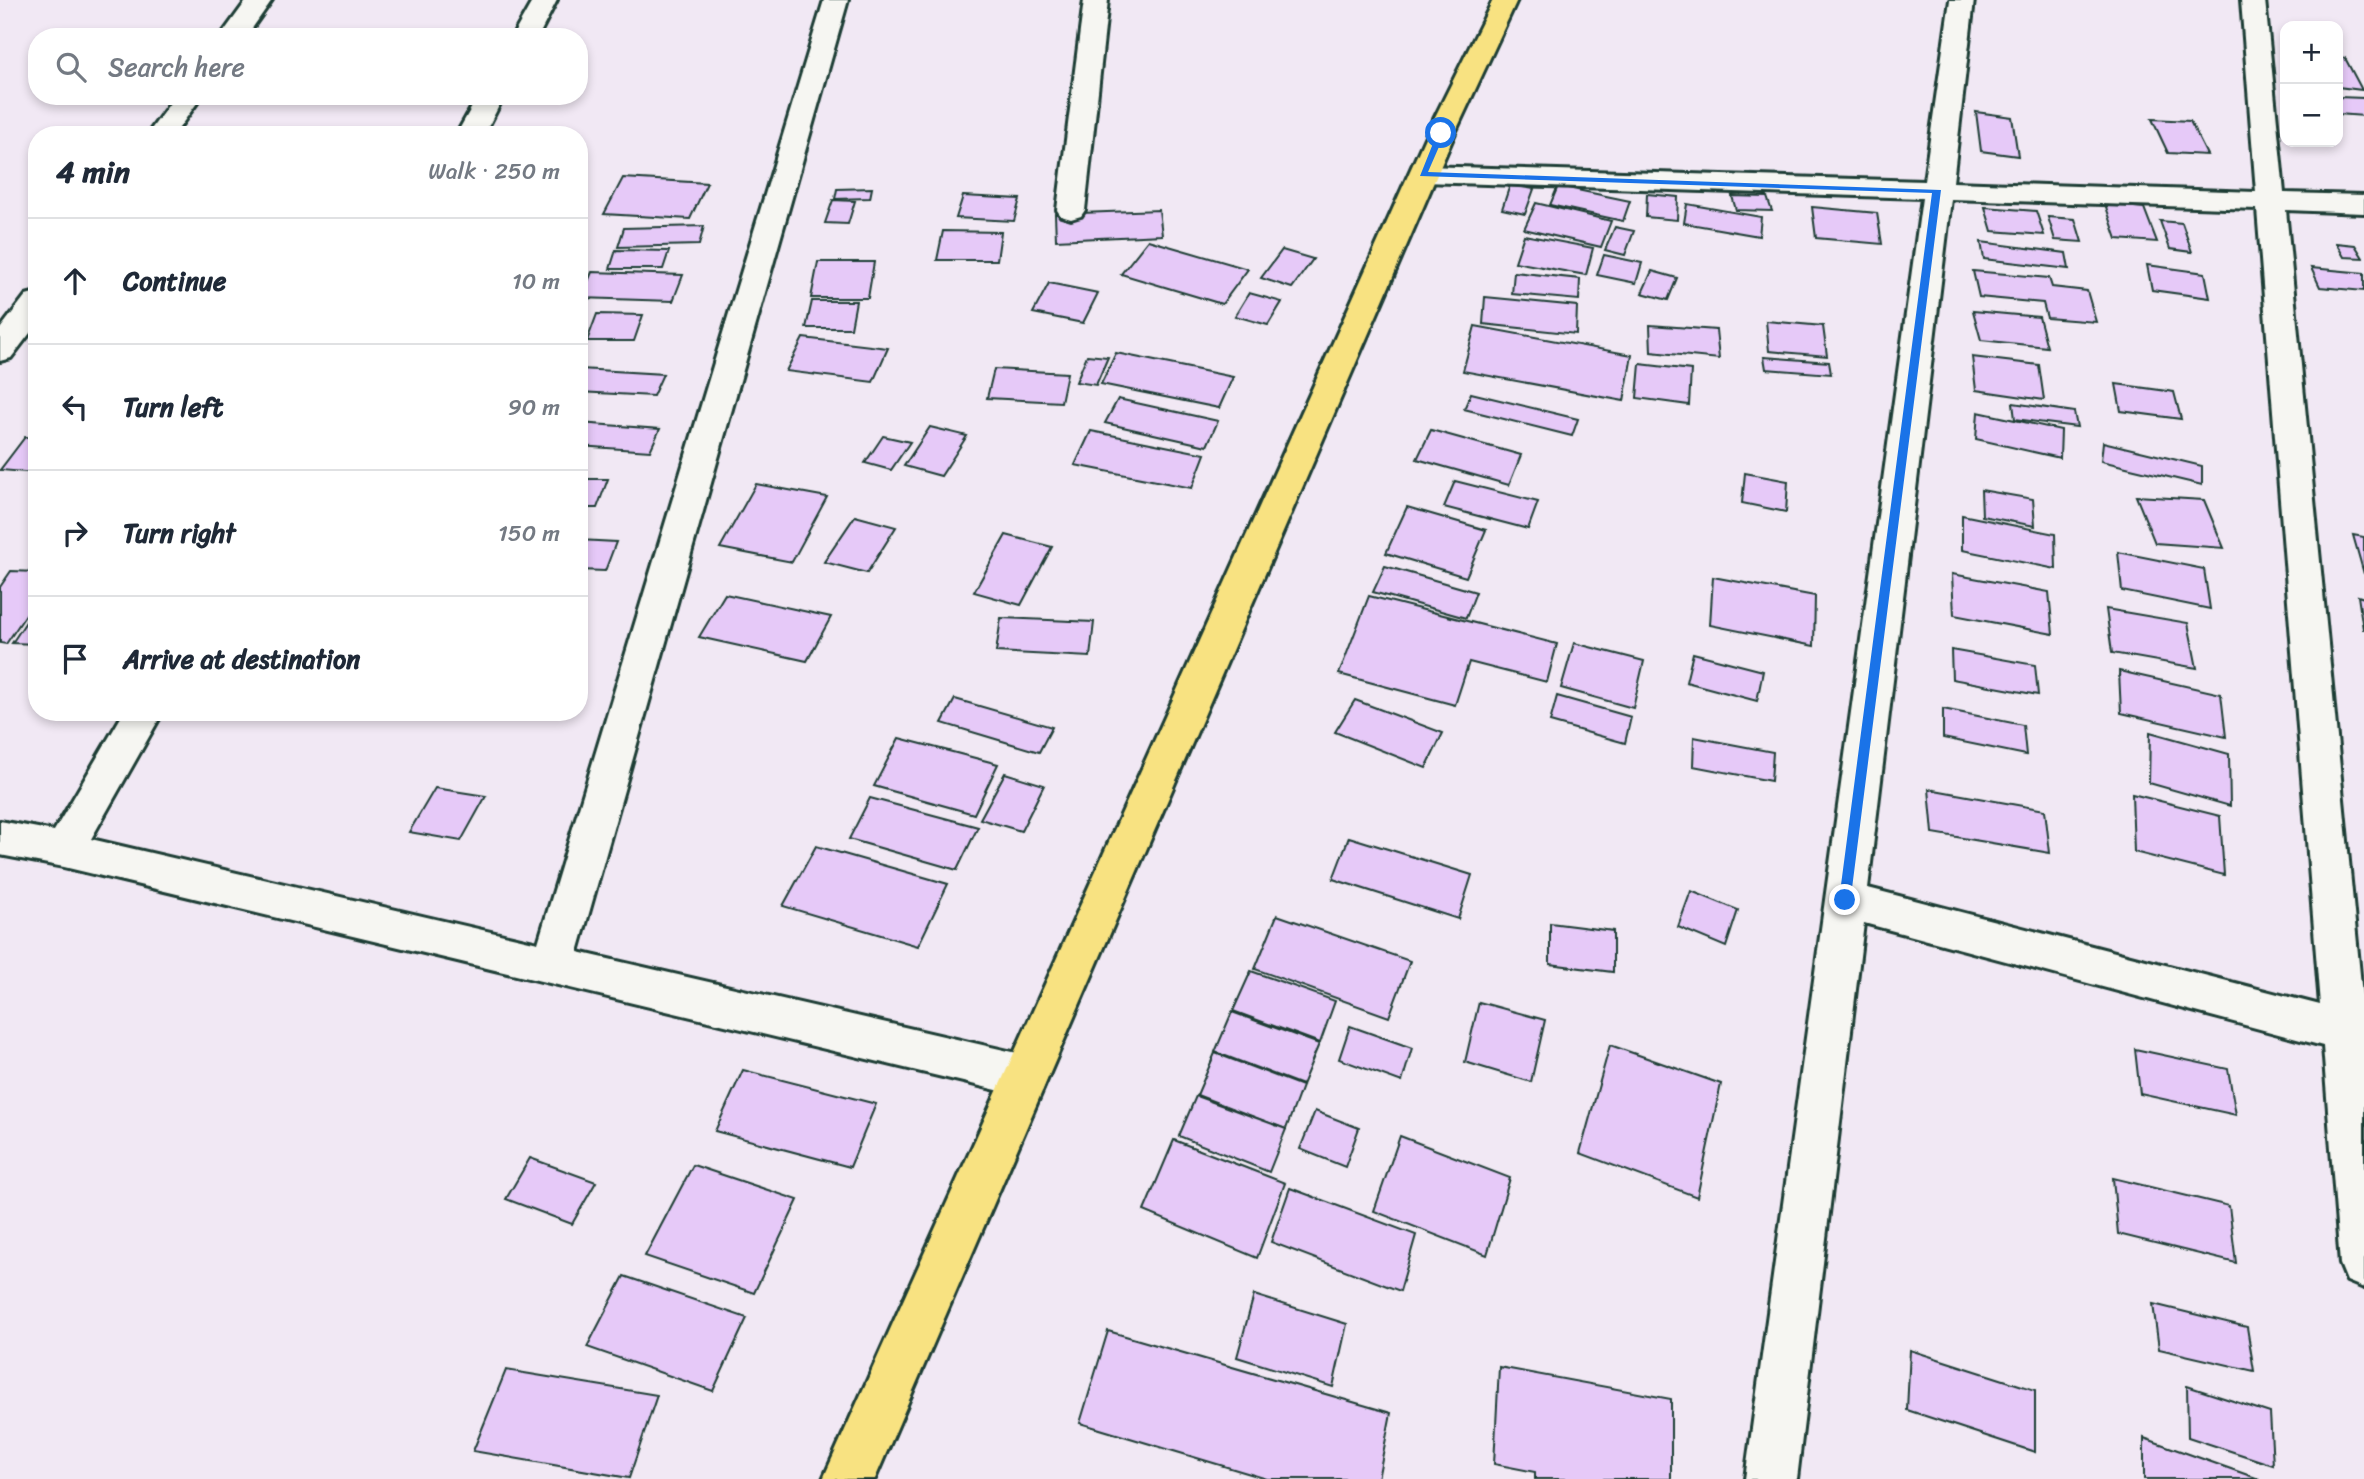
<!DOCTYPE html>
<html lang="en">
<head>
<meta charset="utf-8">
<style>
  :root { --surface:#fff; --page:#f2f2f3; --text:#1f2937; --muted:#747a83; --line:#e0e1e3 }
  body { margin:0; font-family:Sriracha,sans-serif; background:var(--page); color:var(--text) }
  .controls { position:absolute; right:21px; top:21px; display:grid; overflow:hidden; border-radius:14px; box-shadow:0 4px 10px #0003 }
  .controls button { width:63px; height:63px; display:grid; place-items:center; padding:0; border:0; border-bottom:2px solid var(--line); background:var(--surface); color:var(--text); font:35px sans-serif }
  .stop { position:absolute; width:21px; height:21px; margin:-16px; border:5px solid #1a73e8; border-radius:50%; background:#fff }
  .stop.end { background:#1a73e8; border-color:#fff; box-shadow:0 2px 7px #0008 }
  .list { margin:0; padding:0; list-style:none }
  h2 { display:flex; justify-content:space-between; align-items:center; height:91px; margin:0; padding:0 28px; font-size:30px }
  h2 small { font-size:23px; font-weight:400; color:var(--muted) }
  .list li { display:grid; grid-template-columns:46px 1fr auto; gap:21px; align-items:center; box-sizing:border-box; height:126px; padding:0 28px; border-top:2px solid var(--line) }
  .list b { display:block; font-size:26px; white-space:nowrap }
  .list em { font-size:23px; font-style:normal; color:var(--muted) }
  .icon { flex:none; width:38px; height:38px; fill:none; stroke:currentColor; stroke-width:2; stroke-linecap:round; stroke-linejoin:round }
  .map { position:relative; flex:none; width:2364px; height:1479px; overflow:hidden }
  .search { position:absolute; background:var(--surface); box-shadow:0 4px 10px #0003; left:28px; top:28px; width:560px; height:77px; display:flex; align-items:center; gap:18px; box-sizing:border-box; padding:0 24px; border-radius:28px; color:var(--muted); font-size:26px }
  .panel { position:absolute; background:var(--surface); box-shadow:0 4px 10px #0003; left:28px; top:126px; width:560px; height:595px; border-radius:28px }
  .map>svg:first-child { display:block }
  .building { fill:#e6c9f8; stroke:#1f3d34; stroke-width:2 }
  .lines { fill:none; stroke-linecap:round; stroke-linejoin:round }
  .minor-casing { stroke:#1f3d34; stroke-width:6 }
  .major-casing { stroke:#1f3d34; stroke-width:6 }
  .minor { fill:#f6f6f2; fill-rule:evenodd }
  .major { fill:#f8e281; fill-rule:evenodd }
  .route { fill:#1a73e8 }
</style>
</head>
<body>
<div class="map">
<svg width="2364" height="1479" viewBox="0 0 2364 1479">
  <rect width="100%" height="100%" fill="#f1e8f4"/>
  <filter id="ink" filterUnits="userSpaceOnUse"><feTurbulence type="fractalNoise" baseFrequency=".0143" numOctaves="2"/><feDisplacementMap in="SourceGraphic" scale="14" xChannelSelector="R" yChannelSelector="G"/><feConvolveMatrix kernelMatrix="1 2 1 2 8 2 1 2 1" color-interpolation-filters="sRGB"/></filter>
  <g filter="url(#ink)">
    <!-- building -->
    <g class="building">
      <polygon points="2338,57 2345,58 2362,90 2338,87"/>
      <polygon points="2338,97 2364,98 2364,116 2338,114"/>
      <polygon points="1976,112 2012,117 2018,156 1981,151"/>
      <polygon points="2152,119 2190,121 2207,155 2168,153"/>
      <polygon points="623,178 707,183 690,219 604,214"/>
      <polygon points="1510,185 1534,189 1525,214 1502,209"/>
      <polygon points="1558,186 1630,201 1623,221 1550,205"/>
      <polygon points="872,188 870,198 835,199 837,189"/>
      <polygon points="1647,194 1678,197 1677,220 1646,217"/>
      <polygon points="963,196 1020,199 1014,221 956,218"/>
      <polygon points="1732,196 1767,197 1772,211 1736,210"/>
      <polygon points="833,200 855,201 848,224 825,223"/>
      <polygon points="1536,203 1611,221 1601,247 1524,229"/>
      <polygon points="1687,204 1761,217 1759,236 1684,223"/>
      <polygon points="2105,204 2144,208 2157,242 2117,239"/>
      <polygon points="1812,207 1877,213 1882,244 1816,238"/>
      <polygon points="1985,207 2036,211 2044,235 1992,231"/>
      <polygon points="1159,210 1162,235 1056,240 1055,214"/>
      <polygon points="2048,217 2075,219 2082,242 2055,240"/>
      <polygon points="2160,221 2182,223 2192,252 2170,249"/>
      <polygon points="704,226 699,245 618,247 624,228"/>
      <polygon points="1615,227 1634,231 1625,255 1605,250"/>
      <polygon points="943,231 1001,232 997,260 937,260"/>
      <polygon points="1524,235 1593,248 1586,275 1515,262"/>
      <polygon points="1148,240 1248,269 1222,304 1121,274"/>
      <polygon points="1981,242 2066,253 2069,269 1984,259"/>
      <polygon points="2336,243 2355,245 2363,258 2344,257"/>
      <polygon points="616,250 669,251 663,269 610,269"/>
      <polygon points="1282,250 1313,259 1292,288 1261,278"/>
      <polygon points="1604,255 1642,263 1636,283 1597,275"/>
      <polygon points="818,262 874,262 868,298 811,298"/>
      <polygon points="2147,265 2205,273 2210,298 2152,290"/>
      <polygon points="2311,268 2364,273 2364,291 2320,287"/>
      <polygon points="1652,271 1677,278 1668,300 1642,293"/>
      <polygon points="1973,271 2049,278 2052,287 2087,291 2096,322 2047,318 2043,303 1979,297"/>
      <polygon points="592,272 683,275 673,301 581,298"/>
      <polygon points="1514,272 1580,279 1579,300 1512,294"/>
      <polygon points="1049,283 1098,293 1083,323 1033,313"/>
      <polygon points="1249,293 1282,302 1268,325 1235,316"/>
      <polygon points="1485,297 1577,306 1576,334 1483,324"/>
      <polygon points="812,301 856,301 851,328 806,328"/>
      <polygon points="1973,311 2039,317 2047,347 1981,340"/>
      <polygon points="597,314 643,315 634,341 587,341"/>
      <polygon points="1766,321 1823,326 1827,356 1769,351"/>
      <polygon points="1650,325 1716,330 1719,359 1651,352"/>
      <polygon points="1475,326 1632,355 1624,401 1463,371"/>
      <polygon points="803,338 888,348 873,382 786,371"/>
      <polygon points="1116,353 1233,377 1219,408 1101,384"/>
      <polygon points="1087,355 1108,357 1096,385 1076,382"/>
      <polygon points="1764,357 1829,362 1831,374 1766,369"/>
      <polygon points="1972,357 2039,365 2044,400 1976,390"/>
      <polygon points="1640,364 1691,370 1689,405 1637,398"/>
      <polygon points="580,369 663,374 653,396 579,392"/>
      <polygon points="994,369 1067,373 1061,402 987,398"/>
      <polygon points="2116,384 2174,392 2181,419 2121,411"/>
      <polygon points="1471,393 1578,419 1572,436 1464,409"/>
      <polygon points="1118,399 1218,421 1207,446 1105,423"/>
      <polygon points="2013,403 2074,412 2077,427 2015,419"/>
      <polygon points="1978,412 2061,430 2060,458 1976,439"/>
      <polygon points="579,423 660,429 650,451 579,446"/>
      <polygon points="930,427 967,436 941,476 904,466"/>
      <polygon points="1431,430 1521,455 1509,485 1417,459"/>
      <polygon points="1091,431 1205,454 1192,488 1075,465"/>
      <polygon points="883,436 910,442 891,470 865,463"/>
      <polygon points="25,437 37,438 37,473 0,470"/>
      <polygon points="2103,442 2202,466 2202,485 2101,461"/>
      <polygon points="1745,473 1788,481 1786,512 1742,503"/>
      <polygon points="579,479 608,479 597,508 579,508"/>
      <polygon points="1455,481 1538,502 1528,529 1444,507"/>
      <polygon points="756,484 827,497 792,562 720,548"/>
      <polygon points="1981,490 2033,499 2035,526 1982,516"/>
      <polygon points="2136,496 2204,500 2224,548 2155,543"/>
      <polygon points="1407,507 1486,530 1466,577 1386,553"/>
      <polygon points="1962,515 2055,534 2056,569 1962,550"/>
      <polygon points="855,516 896,527 867,573 824,562"/>
      <polygon points="1006,535 1052,547 1021,605 974,592"/>
      <polygon points="2353,535 2364,537 2364,574"/>
      <polygon points="579,540 616,542 605,571 579,570"/>
      <polygon points="2118,552 2204,569 2210,609 2122,591"/>
      <polygon points="1385,566 1476,592 1466,618 1373,592"/>
      <polygon points="11,571 37,572 37,598 6,644 0,643 0,587"/>
      <polygon points="1952,574 2049,592 2053,634 1954,615"/>
      <polygon points="1713,577 1815,596 1814,646 1710,625"/>
      <polygon points="725,594 831,617 807,661 699,637"/>
      <polygon points="1369,596 1557,644 1547,682 1469,662 1455,705 1339,674"/>
      <polygon points="2358,596 2364,598 2364,629 2363,629"/>
      <polygon points="37,605 37,644 12,643"/>
      <polygon points="2106,609 2188,623 2197,668 2112,653"/>
      <polygon points="1001,618 1094,622 1090,657 996,652"/>
      <polygon points="1574,643 1644,661 1633,708 1561,688"/>
      <polygon points="1951,650 2035,665 2038,695 1952,679"/>
      <polygon points="1693,653 1763,671 1757,701 1686,682"/>
      <polygon points="2119,671 2221,694 2226,737 2121,713"/>
      <polygon points="1557,696 1631,717 1625,743 1550,722"/>
      <polygon points="955,699 1052,727 1039,752 942,723"/>
      <polygon points="1355,700 1443,733 1426,768 1335,732"/>
      <polygon points="1943,709 2023,725 2026,755 1943,738"/>
      <polygon points="2150,732 2229,754 2230,806 2149,783"/>
      <polygon points="1694,737 1773,752 1771,781 1693,766"/>
      <polygon points="899,738 998,764 974,814 874,786"/>
      <polygon points="1005,773 1044,785 1021,831 980,819"/>
      <polygon points="435,788 486,796 461,841 409,832"/>
      <polygon points="1929,789 2045,810 2050,853 1933,833"/>
      <polygon points="2132,794 2220,816 2224,875 2134,852"/>
      <polygon points="870,798 978,827 957,870 849,839"/>
      <polygon points="1349,837 1472,875 1458,919 1333,879"/>
      <polygon points="816,846 948,884 918,946 783,906"/>
      <polygon points="1691,891 1738,910 1726,947 1678,927"/>
      <polygon points="1277,915 1410,961 1389,1017 1255,969"/>
      <polygon points="1550,923 1613,931 1613,972 1550,964"/>
      <polygon points="1251,971 1335,1001 1320,1043 1233,1011"/>
      <polygon points="1479,1002 1545,1020 1531,1082 1465,1062"/>
      <polygon points="1232,1012 1319,1044 1302,1085 1215,1052"/>
      <polygon points="1350,1026 1412,1048 1402,1082 1339,1059"/>
      <polygon points="1610,1045 1721,1084 1697,1197 1580,1153"/>
      <polygon points="2135,1049 2228,1069 2236,1115 2140,1094"/>
      <polygon points="1215,1053 1302,1086 1286,1129 1197,1095"/>
      <polygon points="743,1070 876,1104 850,1167 715,1131"/>
      <polygon points="1196,1096 1286,1129 1269,1172 1179,1136"/>
      <polygon points="1315,1111 1359,1128 1345,1167 1300,1149"/>
      <polygon points="1400,1136 1510,1178 1487,1255 1374,1211"/>
      <polygon points="1174,1140 1285,1183 1257,1258 1144,1211"/>
      <polygon points="530,1158 596,1182 572,1224 506,1199"/>
      <polygon points="693,1165 798,1200 754,1293 645,1256"/>
      <polygon points="2113,1178 2229,1206 2236,1263 2118,1234"/>
      <polygon points="1290,1188 1416,1235 1400,1291 1271,1242"/>
      <polygon points="624,1276 747,1318 713,1391 587,1347"/>
      <polygon points="1254,1295 1347,1324 1333,1387 1237,1357"/>
      <polygon points="2153,1304 2247,1327 2254,1371 2159,1349"/>
      <polygon points="1108,1331 1391,1413 1378,1479 1267,1479 1080,1423"/>
      <polygon points="1910,1350 2035,1390 2035,1452 1907,1410"/>
      <polygon points="1499,1367 1671,1399 1671,1479 1535,1479 1535,1472 1494,1464"/>
      <polygon points="506,1370 657,1395 629,1478 473,1451"/>
      <polygon points="2187,1386 2270,1413 2273,1465 2188,1437"/>
      <polygon points="2144,1438 2259,1479 2144,1479"/>
    </g>
    <g class="lines">
      <!-- minor casing -->
      <g class="minor-casing">
        <g id="minor">
          <polygon points="247,0 272,0 246,37 220,37"/>
          <polygon points="533,0 557,0 538,37 512,37"/>
          <polygon points="824,0 848,0 578,952 1026,1055 1042,1061 1048,1076 1042,1091 1026,1097 64,867 0,855 0,821 54,831 124,712 163,712 91,839 538,943"/>
          <polygon points="1084,0 1108,0 1085,210 1081,216 1071,219 1061,216 1057,210"/>
          <path d="M1950,0H1974L1953,182L2256,192L2241,0H2265L2284,193L2364,195V213L2286,210L2364,1016V1288L2347,1281L2340,1264L2323,1046L1864,923L1797,1479H1745L1922,198L1423,182L1413,180L1409,174L1413,168L1423,166L1924,181ZM1951,199L2257,209L2320,1005L1868,888Z"/>
          <polygon points="175,96 202,96 174,135 147,135"/>
          <polygon points="478,96 504,96 484,135 456,135"/>
          <polygon points="37,292 37,324 11,358 0,361 0,329 26,295"/>
        </g>
      </g>
      <!-- major casing -->
      <g class="major-casing">
        <polygon id="major" points="1493,0 1517,0 1455,133 875,1479 823,1479 1427,133"/>
      </g>
      <!-- minor -->
      <use href="#minor" class="minor"/>
      <!-- major -->
      <use href="#major" class="major"/>
    </g>
  </g>
  <!-- route -->
  <polygon class="route" points="1438,131 1445,133 1428,172 1941,190 1850,904 1841,904 1839,900 1932,193 1420,176"/>
</svg>
<div class="controls">
<button>+</button>
<button>−</button>
</div>
<div class="stop" style="left:1441px;top:133px"></div>
<div class="stop end" style="left:1845px;top:900px"></div>
<div class="search"><svg class="icon" aria-label="search" viewBox="0 0 24 24"><circle cx="10" cy="10" r="6"/><path d="M15 15l6 6"/></svg>Search here</div>
<section class="panel">
<h2>4 min<small>Walk · 250 m</small></h2>
<ul class="list">
<li><svg class="icon" aria-label="ahead" viewBox="0 0 24 24"><path d="M12 20V5M6 11l6-6 6 6"/></svg><div><b>Continue</b></div><em>10 m</em></li>
<li><svg class="icon" aria-label="left" viewBox="0 0 24 24"><path d="M17 20v-9H6M10 6l-5 5 5 5"/></svg><div><b>Turn left</b></div><em>90 m</em></li>
<li><svg class="icon" aria-label="right" viewBox="0 0 24 24"><path d="M7 20v-9h11M14 6l5 5-5 5"/></svg><div><b>Turn right</b></div><em>150 m</em></li>
<li><svg class="icon" aria-label="arrive" viewBox="0 0 24 24"><path d="M6 21V4h12l-3 4 3 4H6"/></svg><div><b>Arrive at destination</b></div></li>
</ul>
</section>
</div>
</body>
</html>
